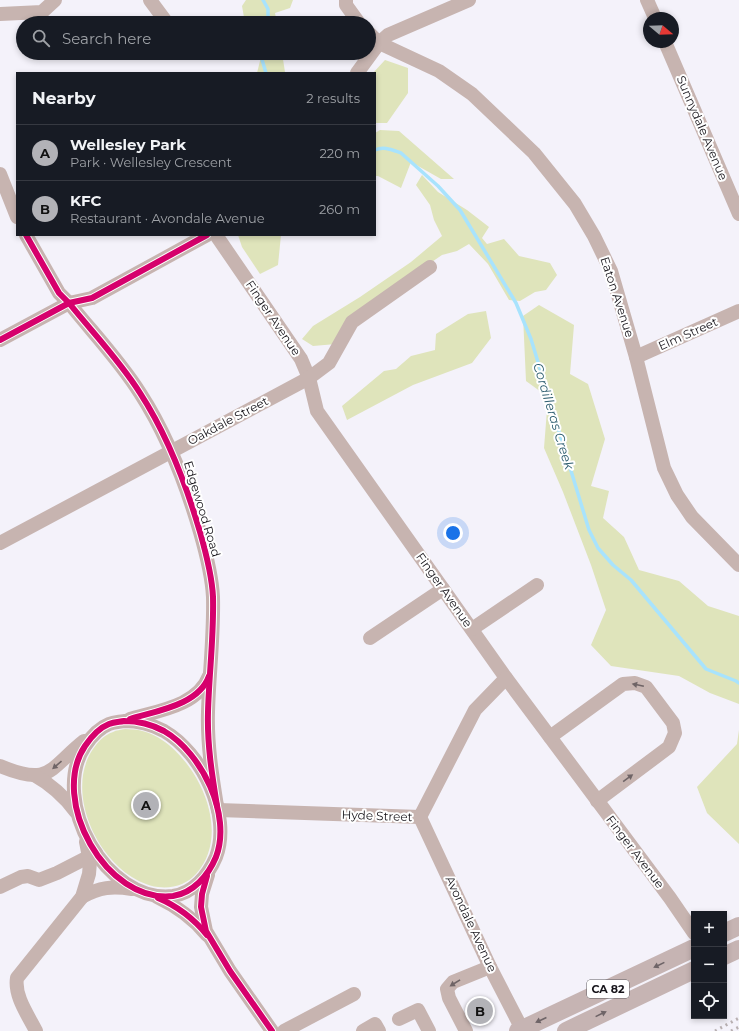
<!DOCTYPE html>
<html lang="en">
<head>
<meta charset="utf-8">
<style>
  :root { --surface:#171b24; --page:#20242c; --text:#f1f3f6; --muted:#9ea1a6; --line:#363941; --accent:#b2b2b7 }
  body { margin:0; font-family:Montserrat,sans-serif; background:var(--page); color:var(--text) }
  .controls { position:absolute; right:12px; bottom:12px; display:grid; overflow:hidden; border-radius:0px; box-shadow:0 2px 6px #0003 }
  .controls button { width:36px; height:36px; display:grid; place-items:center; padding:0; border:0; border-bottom:1px solid var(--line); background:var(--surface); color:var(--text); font:20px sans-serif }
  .compass { position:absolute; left:643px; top:12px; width:36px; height:36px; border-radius:50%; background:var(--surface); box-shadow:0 2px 6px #0003; rotate:109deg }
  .you { position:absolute; left:453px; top:533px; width:14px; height:14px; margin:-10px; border:3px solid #fff; border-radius:50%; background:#1a73e8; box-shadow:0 0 0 6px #1a73e833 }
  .badge { display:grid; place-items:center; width:26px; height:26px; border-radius:50%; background:var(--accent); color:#111; font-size:13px; font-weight:700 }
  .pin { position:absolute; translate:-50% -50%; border:2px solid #fff; box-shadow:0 1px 4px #0006 }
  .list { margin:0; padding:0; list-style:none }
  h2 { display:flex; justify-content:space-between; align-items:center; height:52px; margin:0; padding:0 16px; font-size:17px }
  h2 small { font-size:13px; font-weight:400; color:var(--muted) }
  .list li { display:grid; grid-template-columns:26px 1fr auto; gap:12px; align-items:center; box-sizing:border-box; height:56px; padding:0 16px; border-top:1px solid var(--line) }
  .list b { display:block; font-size:15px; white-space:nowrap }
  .list p { margin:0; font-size:13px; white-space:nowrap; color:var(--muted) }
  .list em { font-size:13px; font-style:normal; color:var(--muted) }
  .icon { flex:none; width:22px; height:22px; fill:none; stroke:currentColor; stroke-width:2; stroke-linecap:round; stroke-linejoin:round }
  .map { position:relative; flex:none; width:739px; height:1031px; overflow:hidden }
  .search { position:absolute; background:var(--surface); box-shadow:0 2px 6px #0003; left:16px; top:16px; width:360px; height:44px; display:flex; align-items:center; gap:10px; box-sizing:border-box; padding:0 14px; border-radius:22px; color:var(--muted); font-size:15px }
  .panel { position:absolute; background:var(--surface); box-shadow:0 2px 6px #0003; left:16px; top:72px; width:360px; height:164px; border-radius:0px }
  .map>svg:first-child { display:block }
  .green { fill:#dfe4bb }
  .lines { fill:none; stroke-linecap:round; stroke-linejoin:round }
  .stream { stroke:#a8e3fd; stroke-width:3.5 }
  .minor { stroke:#c7b4b0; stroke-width:14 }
  .major { stroke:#c6b4b3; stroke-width:18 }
  .rail { stroke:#b8b0b2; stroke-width:3; stroke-dasharray:2 4; stroke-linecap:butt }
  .cycleway-casing { stroke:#fff; stroke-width:8 }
  .cycleway { stroke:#d6006c; stroke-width:6 }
  .oneway { fill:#6f6466 }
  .oneway2 { fill:#6e6467 }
  .labels { text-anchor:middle; stroke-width:4; stroke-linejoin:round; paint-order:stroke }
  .shield { fill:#fff; stroke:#5d5b5f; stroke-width:1 }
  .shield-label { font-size:11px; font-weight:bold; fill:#17151b }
  .street-label { font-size:12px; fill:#17151b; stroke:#fff }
  .water-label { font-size:13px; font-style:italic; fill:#2d5d6f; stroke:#fff }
</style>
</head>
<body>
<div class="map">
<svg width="739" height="1031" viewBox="0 0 739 1031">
  <rect width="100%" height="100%" fill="#f4f2fa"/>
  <!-- green -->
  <g class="green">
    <polygon points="246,0 293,0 290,8 275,13 277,23 245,23 242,6"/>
    <polygon points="262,53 282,53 285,72 257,73"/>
    <polygon points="385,60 408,68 408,93 387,123 375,123 375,73 373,73"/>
    <polygon points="380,130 399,131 454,179 441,179 411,162 401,188 378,176 375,176 375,133"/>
    <polygon points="422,175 438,192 467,210 489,227 482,238 487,244 504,239 519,256 550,263 557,275 546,290 535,292 520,301 509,300 488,264 469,244 457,251 442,255 376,300 336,344 313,346 302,339 313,326 360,297 411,262 442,236 434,220 430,205 416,185"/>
    <polygon points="238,235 281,235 278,265 260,274 242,247"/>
    <polygon points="539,305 574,325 570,374 588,384 605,439 591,486 609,491 603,518 624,537 639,570 679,581 708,606 739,616 739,704 710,693 679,676 611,666 591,645 606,610 591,565 563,492 544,448 548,397 526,381 523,316"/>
    <polygon points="486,311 491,338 472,363 413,385 347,420 342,406 384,371 396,369 411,356 435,350 436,334 468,314"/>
    <path d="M125,729C138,729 151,732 162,740C200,765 232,834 196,874C187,884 173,889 158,887C105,879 61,796 93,749C98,742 104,735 113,732C116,730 121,730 125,729Z"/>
    <polygon points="739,730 739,844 707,813 697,787 737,744"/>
  </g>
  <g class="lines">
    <!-- stream -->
    <g class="stream">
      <polyline points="263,0 268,9 268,23"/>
      <polyline points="262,53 261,56 266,73"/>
      <path d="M375,150C384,146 392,150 401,153L438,186L460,210L516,303L531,339L589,530L598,548L613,565L631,580L706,669L736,681L739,683"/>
    </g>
    <!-- minor -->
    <g class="minor">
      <polyline points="150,0 167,23"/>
      <polyline points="346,0 346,5 359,23"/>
      <polyline points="647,0 655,18"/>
      <polyline points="0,14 42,12 55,0"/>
      <polyline points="369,33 379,43 439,71 472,94 534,153 575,204 594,236 611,271 636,357 664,468 677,495 692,517 739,565"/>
      <polyline points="665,42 739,214"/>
      <polyline points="357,73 379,43 388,35 469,0"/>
      <polyline points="0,174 17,217"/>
      <path d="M26,235L59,293L69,303C93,333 120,361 140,393C168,436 186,484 200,532C206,553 212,575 213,597C214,636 209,674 208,712C207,744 212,775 217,806"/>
      <polyline points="216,235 301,359 309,378 317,411 506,678 670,898 694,933"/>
      <polyline points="0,340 69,303 92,298 207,235"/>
      <polyline points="636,357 739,311"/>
      <polyline points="0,543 309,378 329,363 352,322 430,267"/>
      <polyline points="472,629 537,585"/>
      <polyline points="370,638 443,589"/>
      <path d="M130,719C157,711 198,706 209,676"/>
      <path d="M124,721C139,721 151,724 164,731C202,753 232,815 216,857C208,876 193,893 173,896C106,904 49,800 85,746C91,737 99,728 109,724C114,722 119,722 124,721Z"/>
      <polyline points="550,737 623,684 635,683 646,687 673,723 675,733 669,747 597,801"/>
      <path d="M0,766C50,787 49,769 84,741"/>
      <path d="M34,775C52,785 64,796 76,812"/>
      <polyline points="218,810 420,817 475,710 506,678"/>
      <polyline points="420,817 490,967 523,1031"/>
      <polyline points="208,875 202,894 201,907 206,931 230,971 272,1031"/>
      <polyline points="0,887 21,877 28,876 39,880 57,873 96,853"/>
      <path d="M82,897C100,887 112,886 132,889"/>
      <path d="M157,897C176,906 193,918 207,935"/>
      <polyline points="399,1019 418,1010 429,1031"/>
      <path d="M36,1031C28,1015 14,996 17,978L82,897L89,874L90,862L86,842"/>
      <polyline points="284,1031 354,994"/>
      <polyline points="363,1031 375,1024 379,1031"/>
      <polyline points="466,1031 449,998 447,989 453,982 490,967"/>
    </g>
    <!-- major -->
    <g class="major">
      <polyline points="724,933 739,926"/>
      <polyline points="724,956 739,949"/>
      <polyline points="518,1031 694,948"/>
      <polyline points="566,1031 694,970"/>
    </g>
    <!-- rail -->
    <g class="rail">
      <polyline points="715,1031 739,1018"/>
      <polyline points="731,1031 739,1027"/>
    </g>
    <!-- cycleway casing -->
    <g class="cycleway-casing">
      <g id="cycleway">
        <path d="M26,235L59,293L69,303C93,333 120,361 140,393C168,436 186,484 200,532C206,553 212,575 213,597C214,636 209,674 208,712C207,744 212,775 217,806"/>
        <polyline points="0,340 69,303 92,298 207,235"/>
        <path d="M130,719C156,711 199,705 209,676"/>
        <path d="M124,721C139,721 151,724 164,731C202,753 232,815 216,857C208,876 193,893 173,896C106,904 49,800 85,746C91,737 99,728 109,724C114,722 119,722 124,721Z"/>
        <polyline points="207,876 202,894 201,907 206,931 230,971 272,1031"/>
        <path d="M158,898C177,906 194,919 207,935"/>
      </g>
    </g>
    <!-- cycleway -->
    <use href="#cycleway" class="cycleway"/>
  </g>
  <!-- one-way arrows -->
  <defs><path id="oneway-solid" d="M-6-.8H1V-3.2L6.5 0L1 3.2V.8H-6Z"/></defs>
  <g class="oneway">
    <use href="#oneway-solid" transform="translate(638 685) rotate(-168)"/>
    <use href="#oneway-solid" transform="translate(57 765) rotate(139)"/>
    <use href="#oneway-solid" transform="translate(628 778) rotate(-36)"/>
    <use href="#oneway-solid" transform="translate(455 983) rotate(148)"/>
  </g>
  <g class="oneway2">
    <use href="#oneway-solid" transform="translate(659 965) rotate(154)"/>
    <use href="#oneway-solid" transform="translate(601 1014) rotate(-26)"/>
    <use href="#oneway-solid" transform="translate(541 1020) rotate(155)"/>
  </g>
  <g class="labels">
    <!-- shield labels -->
    <rect class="shield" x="587" y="980" width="42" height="18" rx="3"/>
    <g class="shield-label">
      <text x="608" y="993">CA 82</text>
    </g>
    <!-- street labels -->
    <g class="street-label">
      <text transform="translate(702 128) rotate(67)" y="4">Sunnydale Avenue</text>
      <text transform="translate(617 297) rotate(72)" y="4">Eaton Avenue</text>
      <text transform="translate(273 318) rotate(56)" y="4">Finger Avenue</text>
      <text transform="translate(688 334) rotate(-24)" y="4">Elm Street</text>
      <text transform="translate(228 421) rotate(-28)" y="4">Oakdale Street</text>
      <text transform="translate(202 509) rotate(73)" y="4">Edgewood Road</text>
      <text transform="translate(444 590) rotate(55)" y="4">Finger Avenue</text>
      <text transform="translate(377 816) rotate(2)" y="4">Hyde Street</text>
      <text transform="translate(635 852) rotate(53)" y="4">Finger Avenue</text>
      <text transform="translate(471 924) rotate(65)" y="4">Avondale Avenue</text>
    </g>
    <!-- water labels -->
    <g class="water-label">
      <text transform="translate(554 416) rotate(73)" y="5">Cordilleras Creek</text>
    </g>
  </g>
</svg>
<div class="controls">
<button>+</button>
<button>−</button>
<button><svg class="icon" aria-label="locate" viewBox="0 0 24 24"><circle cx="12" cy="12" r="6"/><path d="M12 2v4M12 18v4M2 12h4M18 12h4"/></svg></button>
</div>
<svg class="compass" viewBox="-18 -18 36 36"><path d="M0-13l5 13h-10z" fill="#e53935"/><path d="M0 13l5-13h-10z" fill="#9ea1a6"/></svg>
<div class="you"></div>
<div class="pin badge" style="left:146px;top:805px">A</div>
<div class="pin badge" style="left:480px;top:1011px">B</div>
<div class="search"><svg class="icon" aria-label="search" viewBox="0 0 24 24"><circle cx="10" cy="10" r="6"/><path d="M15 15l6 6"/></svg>Search here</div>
<section class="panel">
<h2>Nearby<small>2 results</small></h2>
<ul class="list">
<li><span class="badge">A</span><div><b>Wellesley Park</b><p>Park · Wellesley Crescent</p></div><em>220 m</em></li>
<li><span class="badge">B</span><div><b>KFC</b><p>Restaurant · Avondale Avenue</p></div><em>260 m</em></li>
</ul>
</section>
</div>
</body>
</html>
